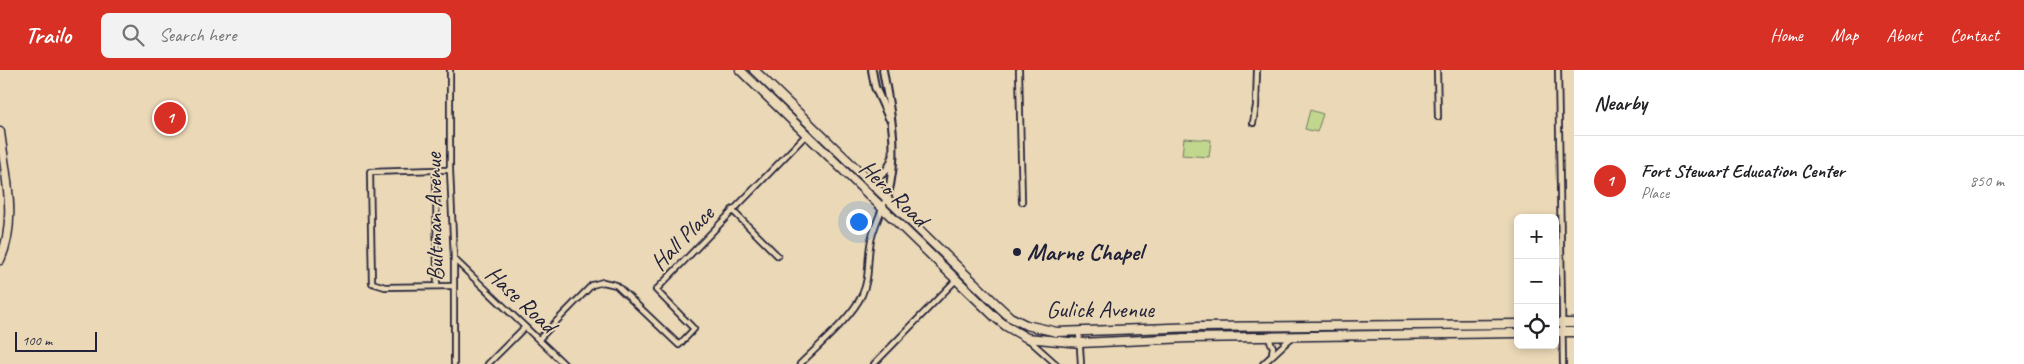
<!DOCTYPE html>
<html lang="en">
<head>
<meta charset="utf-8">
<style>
  :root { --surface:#fff; --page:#f2f2f2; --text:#202124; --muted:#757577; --line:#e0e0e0; --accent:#d93025 }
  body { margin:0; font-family:Caveat,sans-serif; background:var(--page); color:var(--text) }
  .controls { position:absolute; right:15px; bottom:15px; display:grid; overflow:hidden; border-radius:8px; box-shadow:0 2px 8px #0003 }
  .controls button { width:45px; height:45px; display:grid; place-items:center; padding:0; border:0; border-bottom:1px solid var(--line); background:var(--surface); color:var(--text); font:25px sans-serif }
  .scale { position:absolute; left:15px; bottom:12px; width:82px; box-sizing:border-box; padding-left:5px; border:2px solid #22223b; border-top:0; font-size:14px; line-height:18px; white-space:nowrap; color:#22223b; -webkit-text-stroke:4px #ead8b6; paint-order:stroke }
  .you { position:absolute; left:858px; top:151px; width:18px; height:18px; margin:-12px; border:4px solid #fff; border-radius:50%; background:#1a73e8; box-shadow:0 0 0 8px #1a73e833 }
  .badge { display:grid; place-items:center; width:32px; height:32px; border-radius:50%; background:var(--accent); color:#fff; font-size:16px; font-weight:700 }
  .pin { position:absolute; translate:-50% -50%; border:2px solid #fff; box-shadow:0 1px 5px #0006 }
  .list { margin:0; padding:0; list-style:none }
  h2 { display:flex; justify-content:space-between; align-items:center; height:65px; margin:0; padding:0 20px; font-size:21px }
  h2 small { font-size:16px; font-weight:400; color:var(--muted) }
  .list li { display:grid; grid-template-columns:32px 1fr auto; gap:15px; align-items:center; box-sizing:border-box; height:90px; padding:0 20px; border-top:1px solid var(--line) }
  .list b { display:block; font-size:19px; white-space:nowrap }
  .list p { margin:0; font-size:16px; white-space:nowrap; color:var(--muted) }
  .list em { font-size:16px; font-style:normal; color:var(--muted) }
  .icon { flex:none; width:28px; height:28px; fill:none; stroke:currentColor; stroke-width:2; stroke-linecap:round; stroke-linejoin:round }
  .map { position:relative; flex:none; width:1574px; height:294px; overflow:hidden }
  header { display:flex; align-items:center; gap:30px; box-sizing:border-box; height:70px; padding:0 25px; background:var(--accent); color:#fff }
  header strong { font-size:24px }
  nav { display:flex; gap:28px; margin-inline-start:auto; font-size:18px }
  .search { width:350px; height:45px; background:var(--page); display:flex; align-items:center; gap:12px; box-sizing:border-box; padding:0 18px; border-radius:8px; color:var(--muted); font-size:19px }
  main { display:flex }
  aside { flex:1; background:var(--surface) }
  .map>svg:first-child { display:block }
  .grass { fill:#c0d78d; stroke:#717c64 }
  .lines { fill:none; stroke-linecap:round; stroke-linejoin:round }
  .minor-casing { stroke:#22223b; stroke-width:8 }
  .secondary-casing { stroke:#22223b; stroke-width:10 }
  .primary-casing { stroke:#22223b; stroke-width:11 }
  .minor { stroke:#ead8b6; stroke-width:4.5 }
  .secondary { stroke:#ead8b6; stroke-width:6 }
  .primary { stroke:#ead8b6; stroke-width:8 }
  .poi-dot { fill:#22223b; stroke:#ead8b6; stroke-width:2 }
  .labels { text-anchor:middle; stroke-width:4; stroke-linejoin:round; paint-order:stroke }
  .street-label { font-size:24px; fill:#22223b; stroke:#ead8b6 }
  .poi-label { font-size:24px; font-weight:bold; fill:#22223b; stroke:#ead8b6; text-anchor:start }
</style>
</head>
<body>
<header>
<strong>Trailo</strong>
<div class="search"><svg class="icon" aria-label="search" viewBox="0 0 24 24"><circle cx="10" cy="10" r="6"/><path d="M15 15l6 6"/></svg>Search here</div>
<nav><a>Home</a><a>Map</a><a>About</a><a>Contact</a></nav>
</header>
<main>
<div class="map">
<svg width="1574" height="294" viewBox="0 0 1574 294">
  <rect width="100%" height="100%" fill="#ead8b6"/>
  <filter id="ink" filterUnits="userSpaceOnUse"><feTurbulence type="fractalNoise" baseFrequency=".02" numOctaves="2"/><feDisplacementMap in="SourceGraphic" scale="10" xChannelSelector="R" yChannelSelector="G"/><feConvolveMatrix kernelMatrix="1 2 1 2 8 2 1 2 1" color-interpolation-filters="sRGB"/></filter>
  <g filter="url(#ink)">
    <!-- grass -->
    <g class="grass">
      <polygon points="1310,40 1323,44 1317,62 1305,59"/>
      <polygon points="1184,68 1211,70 1209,87 1182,85"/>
    </g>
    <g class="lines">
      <!-- minor casing -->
      <g class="minor-casing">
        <g id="minor">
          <polyline points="450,0 450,100 454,189 454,294"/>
          <polyline points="1019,0 1022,132"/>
          <polyline points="1437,0 1438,47"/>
          <polyline points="1558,0 1563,294"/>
          <polyline points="1253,53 1256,36 1257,0"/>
          <polyline points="436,100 370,102 372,213 385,217 453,216"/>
          <polyline points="732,140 778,186"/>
          <polyline points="454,189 564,294"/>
          <polyline points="437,216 436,100 450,100"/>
          <polyline points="1079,262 1081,294"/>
          <polyline points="1268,267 1273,277 1272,283"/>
          <polyline points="539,269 592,215 603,212 616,215 679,275 694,259 656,220 807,64"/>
          <polyline points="1028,269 1056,294"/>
          <polyline points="488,294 525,257"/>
          <path d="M800,294C819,275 851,248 862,225C870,207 867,194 870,176C872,159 881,144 886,128"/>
          <polyline points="874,294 956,210"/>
          <polyline points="1263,294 1291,268"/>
        </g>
      </g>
      <!-- secondary casing -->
      <g class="secondary-casing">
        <g id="secondary">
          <polyline points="872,0 875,17 889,48"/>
          <path d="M883,0C891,47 900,80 887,128"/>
          <path d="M864,106C879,109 888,103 892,89"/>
        </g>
      </g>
      <!-- primary casing -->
      <g class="primary-casing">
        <g id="primary">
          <polyline points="740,0 996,248 1006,256 1027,268 1080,273 1188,268 1518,263"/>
          <polyline points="754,0 995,233 1010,247 1026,255 1057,262 1199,257 1518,254"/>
          <path d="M0,62C5,103 18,151 0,190"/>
          <polyline points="1555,253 1574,253"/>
          <polyline points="1555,262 1574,262"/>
        </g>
      </g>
      <!-- minor -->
      <use href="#minor" class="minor"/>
      <!-- secondary -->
      <use href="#secondary" class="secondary"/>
      <!-- primary -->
      <use href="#primary" class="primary"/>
    </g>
  </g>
  <!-- markers -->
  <circle class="poi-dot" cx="1017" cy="182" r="5"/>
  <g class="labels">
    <!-- street labels -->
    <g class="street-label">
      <text transform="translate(894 123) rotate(44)" y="8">Hero Road</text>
      <text transform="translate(434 147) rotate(-91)" y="8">Bultman Avenue</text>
      <text transform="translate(682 168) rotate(-46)" y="8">Hall Place</text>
      <text transform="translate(521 229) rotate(43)" y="8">Hase Road</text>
      <text x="1100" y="247">Gulick Avenue</text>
    </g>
    <!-- poi labels -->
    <g class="poi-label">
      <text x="1027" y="190">Marne Chapel</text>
    </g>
  </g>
</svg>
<div class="controls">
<button>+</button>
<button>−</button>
<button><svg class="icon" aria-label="locate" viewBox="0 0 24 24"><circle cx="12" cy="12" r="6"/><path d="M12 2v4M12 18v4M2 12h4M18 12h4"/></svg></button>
</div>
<div class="scale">100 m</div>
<div class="you"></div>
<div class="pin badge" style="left:170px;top:48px">1</div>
</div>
<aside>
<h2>Nearby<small></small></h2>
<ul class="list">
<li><span class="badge">1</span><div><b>Fort Stewart Education Center</b><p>Place</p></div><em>850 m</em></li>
</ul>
</aside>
</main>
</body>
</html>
